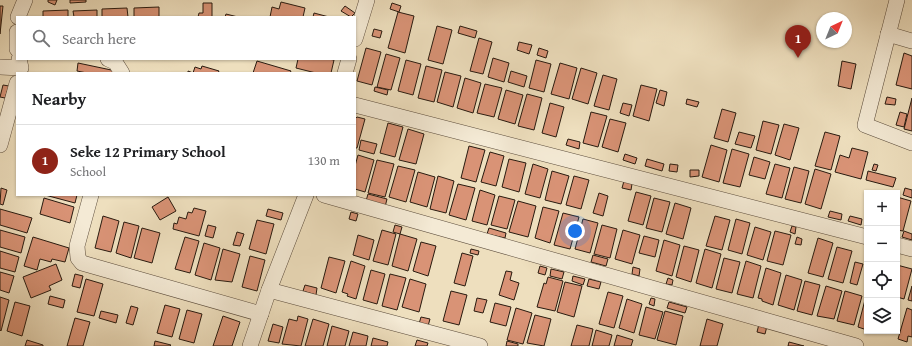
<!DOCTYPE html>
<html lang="en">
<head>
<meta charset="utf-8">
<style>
  :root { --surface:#fff; --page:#f2f2f2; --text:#202124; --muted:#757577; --line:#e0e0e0; --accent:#8f2418 }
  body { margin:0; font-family:"Gentium Book Plus",serif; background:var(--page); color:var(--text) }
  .controls { position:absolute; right:12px; bottom:12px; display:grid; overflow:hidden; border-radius:0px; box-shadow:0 1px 3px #0004 }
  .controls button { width:36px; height:36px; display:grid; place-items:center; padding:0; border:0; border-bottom:1px solid var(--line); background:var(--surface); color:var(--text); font:20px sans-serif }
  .compass { position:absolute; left:816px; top:12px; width:36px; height:36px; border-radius:50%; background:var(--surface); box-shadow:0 1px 3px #0004; rotate:43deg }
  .you { position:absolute; left:575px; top:231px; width:14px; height:14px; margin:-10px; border:3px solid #fff; border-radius:50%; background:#1a73e8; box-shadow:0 0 0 6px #1a73e833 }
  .badge { display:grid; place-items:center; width:26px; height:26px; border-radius:50%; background:var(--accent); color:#fff; font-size:13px; font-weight:700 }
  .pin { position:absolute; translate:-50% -33px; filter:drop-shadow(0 1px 2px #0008) }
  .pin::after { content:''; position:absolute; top:21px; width:14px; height:12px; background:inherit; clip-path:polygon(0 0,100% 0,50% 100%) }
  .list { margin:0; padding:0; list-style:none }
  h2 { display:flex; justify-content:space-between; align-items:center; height:52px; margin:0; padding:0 16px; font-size:17px }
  h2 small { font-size:13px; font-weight:400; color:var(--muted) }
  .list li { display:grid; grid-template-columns:26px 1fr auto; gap:12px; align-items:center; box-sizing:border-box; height:72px; padding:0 16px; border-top:1px solid var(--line) }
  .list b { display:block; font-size:15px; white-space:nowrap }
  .list p { margin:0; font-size:13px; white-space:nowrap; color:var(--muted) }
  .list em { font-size:13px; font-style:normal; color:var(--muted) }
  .icon { flex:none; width:22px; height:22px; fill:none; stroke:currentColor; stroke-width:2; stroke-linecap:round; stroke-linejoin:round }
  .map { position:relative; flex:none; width:912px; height:346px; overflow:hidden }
  .search { position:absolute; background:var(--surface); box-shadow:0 1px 3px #0004; left:16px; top:16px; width:340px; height:44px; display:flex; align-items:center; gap:10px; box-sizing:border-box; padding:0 14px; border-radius:0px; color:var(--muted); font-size:15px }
  .panel { position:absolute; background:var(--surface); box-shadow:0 1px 3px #0004; left:16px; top:72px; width:340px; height:124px; border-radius:0px }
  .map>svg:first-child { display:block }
  .building { fill:#d99376; stroke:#281a0f }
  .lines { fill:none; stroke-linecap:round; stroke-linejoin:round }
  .minor-casing { stroke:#5a4b3b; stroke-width:16 }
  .minor { stroke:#f4ead5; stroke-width:15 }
</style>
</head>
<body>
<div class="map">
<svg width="912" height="346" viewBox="0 0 912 346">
  <rect width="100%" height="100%" fill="#eedfbe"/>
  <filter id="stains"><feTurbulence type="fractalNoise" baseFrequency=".005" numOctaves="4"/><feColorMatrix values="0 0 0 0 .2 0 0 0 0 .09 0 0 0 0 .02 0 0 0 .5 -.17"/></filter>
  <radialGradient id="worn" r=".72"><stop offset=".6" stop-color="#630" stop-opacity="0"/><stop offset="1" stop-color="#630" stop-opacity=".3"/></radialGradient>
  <!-- building -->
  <g class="building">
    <polygon points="48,0 57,0 55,5 48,2"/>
    <polygon points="70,0 86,0 86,2 70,3"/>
    <polygon points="281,2 305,8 303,17 270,17 272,7 279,9"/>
    <polygon points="203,3 212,3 212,17 198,17 199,13 203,13"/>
    <polygon points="392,3 401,6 399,12 390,9"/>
    <polygon points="0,6 3,6 0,34"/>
    <polygon points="345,6 355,13 351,17 341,11"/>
    <polygon points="159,7 159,17 134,17 134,8"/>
    <polygon points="127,8 128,17 102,17 102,9"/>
    <polygon points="68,10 68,17 43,17 43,11"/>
    <polygon points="97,10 97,17 74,17 73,11"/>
    <polygon points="398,12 414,16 405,53 388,48"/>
    <polygon points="314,13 329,17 313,17"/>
    <polygon points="226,14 238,17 225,17"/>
    <polygon points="437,26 452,30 443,64 428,60"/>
    <polygon points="460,26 477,31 475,38 458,33"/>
    <polygon points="374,29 382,31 380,38 372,36"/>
    <polygon points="479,38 492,42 483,74 470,71"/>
    <polygon points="519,42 532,45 529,54 517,50"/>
    <polygon points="366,48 381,52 372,85 357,81"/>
    <polygon points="539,48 548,51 546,58 537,55"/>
    <polygon points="904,53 912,56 912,89 896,85"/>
    <polygon points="386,54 400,58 391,90 377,87"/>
    <polygon points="493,58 509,63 504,82 488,77"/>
    <polygon points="298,59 328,59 334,60 331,73 316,73 296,68"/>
    <polygon points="406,60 421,64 413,95 398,91"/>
    <polygon points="536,60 551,64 544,92 529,88"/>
    <polygon points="257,61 291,71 290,73 253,73"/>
    <polygon points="842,61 856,64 851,89 838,86"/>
    <polygon points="78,63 116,71 115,73 87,73 77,71"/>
    <polygon points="560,63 577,68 569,99 551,94"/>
    <polygon points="202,66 219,71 218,73 188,73 188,71 193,73 195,67 201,69"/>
    <polygon points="426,66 442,70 434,102 418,98"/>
    <polygon points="581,68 597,73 588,104 572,99"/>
    <polygon points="511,71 527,76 524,87 508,82"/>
    <polygon points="445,72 461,76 453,107 437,102"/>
    <polygon points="603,75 617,79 609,110 594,106"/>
    <polygon points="465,78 481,83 473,113 457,108"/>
    <polygon points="485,84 502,88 494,117 477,113"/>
    <polygon points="3,85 9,86 5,98 0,97"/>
    <polygon points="641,85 657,89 649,121 633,116"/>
    <polygon points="375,87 388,90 387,95 374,91"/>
    <polygon points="506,90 523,95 515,124 498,119"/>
    <polygon points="660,90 667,92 664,106 656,103"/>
    <polygon points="527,94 542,98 534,130 518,126"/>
    <polygon points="887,97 896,99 895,105 885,104"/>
    <polygon points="912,98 912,131 904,129"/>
    <polygon points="687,99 699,102 697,107 686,104"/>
    <polygon points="550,103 564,107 556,137 542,133"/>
    <polygon points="623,103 632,105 629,116 620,113"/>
    <polygon points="722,109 736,113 728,142 714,138"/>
    <polygon points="591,112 607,116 598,147 583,143"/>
    <polygon points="900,112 907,114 904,127 896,125"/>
    <polygon points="357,117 365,119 357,148 355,148 355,119"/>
    <polygon points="610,119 626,123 618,152 602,147"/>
    <polygon points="763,121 779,125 771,154 756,150"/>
    <polygon points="388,123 403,127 395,157 380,153"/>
    <polygon points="784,124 799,128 790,160 775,155"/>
    <polygon points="408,129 424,134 416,164 399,160"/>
    <polygon points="739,132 755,136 751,148 735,144"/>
    <polygon points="825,132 840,136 831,170 815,166"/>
    <polygon points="568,139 580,142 579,149 566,145"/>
    <polygon points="361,140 377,144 374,154 359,150"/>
    <polygon points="711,145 727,150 719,182 702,177"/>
    <polygon points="469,146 485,150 476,182 461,178"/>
    <polygon points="852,148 868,152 861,179 835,172 840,155 849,158"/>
    <polygon points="732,149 749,154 740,187 723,183"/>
    <polygon points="490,152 504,156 496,186 481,182"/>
    <polygon points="625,154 637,158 635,164 623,160"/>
    <polygon points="358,155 374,160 365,192 355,189 355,166"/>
    <polygon points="754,157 770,162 765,179 749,175"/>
    <polygon points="509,159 526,163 519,192 502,187"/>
    <polygon points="647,159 664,164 662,171 645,166"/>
    <polygon points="377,160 394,164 385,197 368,193"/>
    <polygon points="533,164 548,169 540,198 525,194"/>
    <polygon points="670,164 678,165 677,172 669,171"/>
    <polygon points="775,164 790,168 782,198 766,194"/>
    <polygon points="874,164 878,165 876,171 872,170"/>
    <polygon points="398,166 415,170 406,202 389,197"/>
    <polygon points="794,167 809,171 801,203 785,199"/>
    <polygon points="815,169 831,174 821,209 805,204"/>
    <polygon points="690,170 699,170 699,176 690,177"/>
    <polygon points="552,171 569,176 561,204 545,200"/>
    <polygon points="868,171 896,178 893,187 866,180"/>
    <polygon points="418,172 435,177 427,207 410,202"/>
    <polygon points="438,176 454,181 446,213 430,209"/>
    <polygon points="574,176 589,180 581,209 566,205"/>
    <polygon points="624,181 632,184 631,190 622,188"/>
    <polygon points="458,184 475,188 466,220 449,215"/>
    <polygon points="1,188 7,190 3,205 0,204"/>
    <polygon points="905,188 912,190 912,198 903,195"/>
    <polygon points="480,190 495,195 487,225 472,221"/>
    <polygon points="636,192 651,196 643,225 628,221"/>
    <polygon points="599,193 608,196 603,216 593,213"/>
    <polygon points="368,194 387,199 385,207 366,201"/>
    <polygon points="45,195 77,195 75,203"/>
    <polygon points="499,196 515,200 507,229 491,225"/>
    <polygon points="168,197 176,211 160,220 152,207"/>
    <polygon points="897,197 911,201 903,231 897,230"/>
    <polygon points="44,198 74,207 70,223 40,214"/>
    <polygon points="654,198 670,202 662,232 646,228"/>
    <polygon points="518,201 536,206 528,237 509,232"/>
    <polygon points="675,203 691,208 683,239 666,234"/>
    <polygon points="543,207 559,211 550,243 535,238"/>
    <polygon points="194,208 206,211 199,236 173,229 174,223 177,224 179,217 186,219 188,212 192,213"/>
    <polygon points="0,209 32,218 27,233 0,225"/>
    <polygon points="268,209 283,213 281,220 266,216"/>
    <polygon points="830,211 842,214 841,220 828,217"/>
    <polygon points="351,212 358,214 356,221 349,219"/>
    <polygon points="563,213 579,217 570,249 554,245"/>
    <polygon points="103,216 119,221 111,252 95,248"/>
    <polygon points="715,216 730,220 722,250 706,246"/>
    <polygon points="850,216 862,219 861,225 848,221"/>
    <polygon points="583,219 598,223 590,253 575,249"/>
    <polygon points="736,219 750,223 742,254 728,250"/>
    <polygon points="257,220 274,224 266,254 249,249"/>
    <polygon points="124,222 139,226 131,258 116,253"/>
    <polygon points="208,225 216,227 213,238 205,236"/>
    <polygon points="395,225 402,227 400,234 393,232"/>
    <polygon points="602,225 617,229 610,258 594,254"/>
    <polygon points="792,226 796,227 795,234 790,232"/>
    <polygon points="755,227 771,232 763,260 747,255"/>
    <polygon points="142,228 160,233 152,263 134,258"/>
    <polygon points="489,228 506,233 505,238 487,234"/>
    <polygon points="0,230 25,237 21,253 0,247"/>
    <polygon points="382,230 396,234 388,265 373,261"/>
    <polygon points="623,230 640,235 632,264 615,259"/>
    <polygon points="775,231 791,235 783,265 767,261"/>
    <polygon points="904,231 912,234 912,240 902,237"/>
    <polygon points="237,232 244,234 240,246 233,245"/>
    <polygon points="400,234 417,239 408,271 392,266"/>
    <polygon points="358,235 374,240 369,260 353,255"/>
    <polygon points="644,236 659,240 655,257 639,253"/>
    <polygon points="33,237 69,248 65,262 52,259 51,262 40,259 37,270 24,266"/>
    <polygon points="185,237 199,241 190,273 175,269"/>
    <polygon points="797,237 802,239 801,245 795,244"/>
    <polygon points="818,238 833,243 823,277 808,273"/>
    <polygon points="664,240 680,245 672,276 656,271"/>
    <polygon points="421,242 436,246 428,276 413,271"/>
    <polygon points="204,243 220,248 211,280 195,275"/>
    <polygon points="684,246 699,250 691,282 676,277"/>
    <polygon points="837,247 852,251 843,283 828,279"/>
    <polygon points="223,249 240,254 232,282 215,280"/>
    <polygon points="471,249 479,251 478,255 470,253"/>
    <polygon points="705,249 721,254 712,288 696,283"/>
    <polygon points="0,251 19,257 15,272 0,268"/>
    <polygon points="462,253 473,256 465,286 454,283"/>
    <polygon points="593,255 608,259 606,266 591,262"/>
    <polygon points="250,256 265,260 257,291 242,287"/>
    <polygon points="329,257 345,261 336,293 321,288"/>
    <polygon points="724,258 740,262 732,293 716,289"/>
    <polygon points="351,261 365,266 356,299 347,296 348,294 342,292"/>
    <polygon points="746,261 761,266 753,298 737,294"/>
    <polygon points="855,262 863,264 857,285 850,283"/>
    <polygon points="56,264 62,280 49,286 51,290 31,298 23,277"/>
    <polygon points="897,265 912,269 904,299 897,297"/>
    <polygon points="540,266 547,268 545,275 538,273"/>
    <polygon points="633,267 640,269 639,276 632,274"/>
    <polygon points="766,268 781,273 773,305 762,301 762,299 758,298"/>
    <polygon points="551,269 564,272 562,279 550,276"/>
    <polygon points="371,270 385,274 377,304 363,300"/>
    <polygon points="506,271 512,272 510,280 519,283 514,300 499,295"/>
    <polygon points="0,272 14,276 9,293 0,290"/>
    <polygon points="75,274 83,276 80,288 72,286"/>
    <polygon points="390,274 406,278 397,310 382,306"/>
    <polygon points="786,275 802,280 794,310 778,305"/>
    <polygon points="573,276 585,279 583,285 572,281"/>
    <polygon points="548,277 563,281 555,311 537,307 544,283 546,284"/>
    <polygon points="668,278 673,280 672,285 666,284"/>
    <polygon points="86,279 103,284 94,316 77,312"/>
    <polygon points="410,279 426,284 419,312 402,307"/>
    <polygon points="589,279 601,282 599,289 587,286"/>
    <polygon points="805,281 820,285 812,315 797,311"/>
    <polygon points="565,282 582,286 574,317 557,312"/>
    <polygon points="305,285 317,288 316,295 303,291"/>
    <polygon points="826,286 842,291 834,319 817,316"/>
    <polygon points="912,286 912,301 908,300"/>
    <polygon points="451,291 467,295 459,325 443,321"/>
    <polygon points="845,291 862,296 854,325 837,321"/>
    <polygon points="608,292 623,296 614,328 599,324"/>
    <polygon points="50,296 65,300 63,308 48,304"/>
    <polygon points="866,296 867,296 867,330 858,327"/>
    <polygon points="0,297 9,300 1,331 0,330"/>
    <polygon points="477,298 487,300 483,313 474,311"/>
    <polygon points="651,298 655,299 654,306 649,304"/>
    <polygon points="627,299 642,304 634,333 619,328"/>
    <polygon points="15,302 30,306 22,336 7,331"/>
    <polygon points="669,302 687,307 685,313 667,308"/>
    <polygon points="495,303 511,307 506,326 490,322"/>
    <polygon points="165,305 180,309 172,337 157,333"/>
    <polygon points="131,306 138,308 133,325 126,323"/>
    <polygon points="646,307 663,312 655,339 639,335"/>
    <polygon points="516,308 532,313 523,344 507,340"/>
    <polygon points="907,308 912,310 912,337 908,336 907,342 898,339"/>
    <polygon points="187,310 202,314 194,343 179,339"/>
    <polygon points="101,311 118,315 116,323 99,318"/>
    <polygon points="665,311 683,316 676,345 657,340"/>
    <polygon points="535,315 551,319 544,346 527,343"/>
    <polygon points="223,316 240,322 232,346 213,346"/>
    <polygon points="298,316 308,319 301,346 282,344 289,319 297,321"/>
    <polygon points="421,317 430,319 428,326 419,324"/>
    <polygon points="75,318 90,322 83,346 67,346"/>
    <polygon points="313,319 329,324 323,346 305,346"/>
    <polygon points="707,319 723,324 717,346 700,346"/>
    <polygon points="273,324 283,327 279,343 268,341"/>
    <polygon points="759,324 767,326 765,334 757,332"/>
    <polygon points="577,325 593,329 589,346 571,346"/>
    <polygon points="332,326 349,331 345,346 327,346"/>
    <polygon points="596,330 612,335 609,346 592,346"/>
    <polygon points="353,332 368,336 366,346 349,346"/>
    <polygon points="617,335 633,340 631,346 614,346"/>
    <polygon points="373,338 388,342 387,346 371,346"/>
    <polygon points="27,340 43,345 43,346 25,346"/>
    <polygon points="417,340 428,343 427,346 415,346"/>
    <polygon points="155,341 171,345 170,346 154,346"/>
    <polygon points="507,341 518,344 518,346 506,346"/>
    <polygon points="789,342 804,346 788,346"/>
  </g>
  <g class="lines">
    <!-- minor casing -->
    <g class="minor-casing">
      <g id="minor">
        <polyline points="897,0 865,125 912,143"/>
        <polyline points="18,17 25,0"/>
        <polyline points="17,32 17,49"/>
        <polyline points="888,34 912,41"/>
        <polyline points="355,39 367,0"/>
        <polyline points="108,59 115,62 122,73"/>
        <polyline points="0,67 21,68 19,59"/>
        <polyline points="345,73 349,59"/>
        <polyline points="355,105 867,237"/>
        <polyline points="0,145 17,83"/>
        <polyline points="91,195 77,246 78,258 82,263 261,314"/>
        <polyline points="324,195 856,346"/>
        <polyline points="897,245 912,249"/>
        <polyline points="269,290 480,346"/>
        <polyline points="250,346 269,290 306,195"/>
      </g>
    </g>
    <!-- minor -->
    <use href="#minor" class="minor"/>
  </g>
  <rect width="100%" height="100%" filter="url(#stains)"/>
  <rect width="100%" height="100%" fill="url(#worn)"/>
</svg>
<div class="controls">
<button>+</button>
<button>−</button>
<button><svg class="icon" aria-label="locate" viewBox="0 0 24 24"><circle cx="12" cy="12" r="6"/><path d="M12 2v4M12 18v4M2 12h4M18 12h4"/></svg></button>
<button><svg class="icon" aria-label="layers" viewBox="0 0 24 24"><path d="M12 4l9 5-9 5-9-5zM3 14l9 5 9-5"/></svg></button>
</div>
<svg class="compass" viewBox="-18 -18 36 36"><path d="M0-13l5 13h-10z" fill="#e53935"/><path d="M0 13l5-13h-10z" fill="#757577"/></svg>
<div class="you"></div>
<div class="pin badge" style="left:798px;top:58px">1</div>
<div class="search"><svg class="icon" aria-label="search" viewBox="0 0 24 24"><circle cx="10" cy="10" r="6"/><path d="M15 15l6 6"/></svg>Search here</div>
<section class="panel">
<h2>Nearby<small></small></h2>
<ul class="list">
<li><span class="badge">1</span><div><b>Seke 12 Primary School</b><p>School</p></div><em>130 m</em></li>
</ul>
</section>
</div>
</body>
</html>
